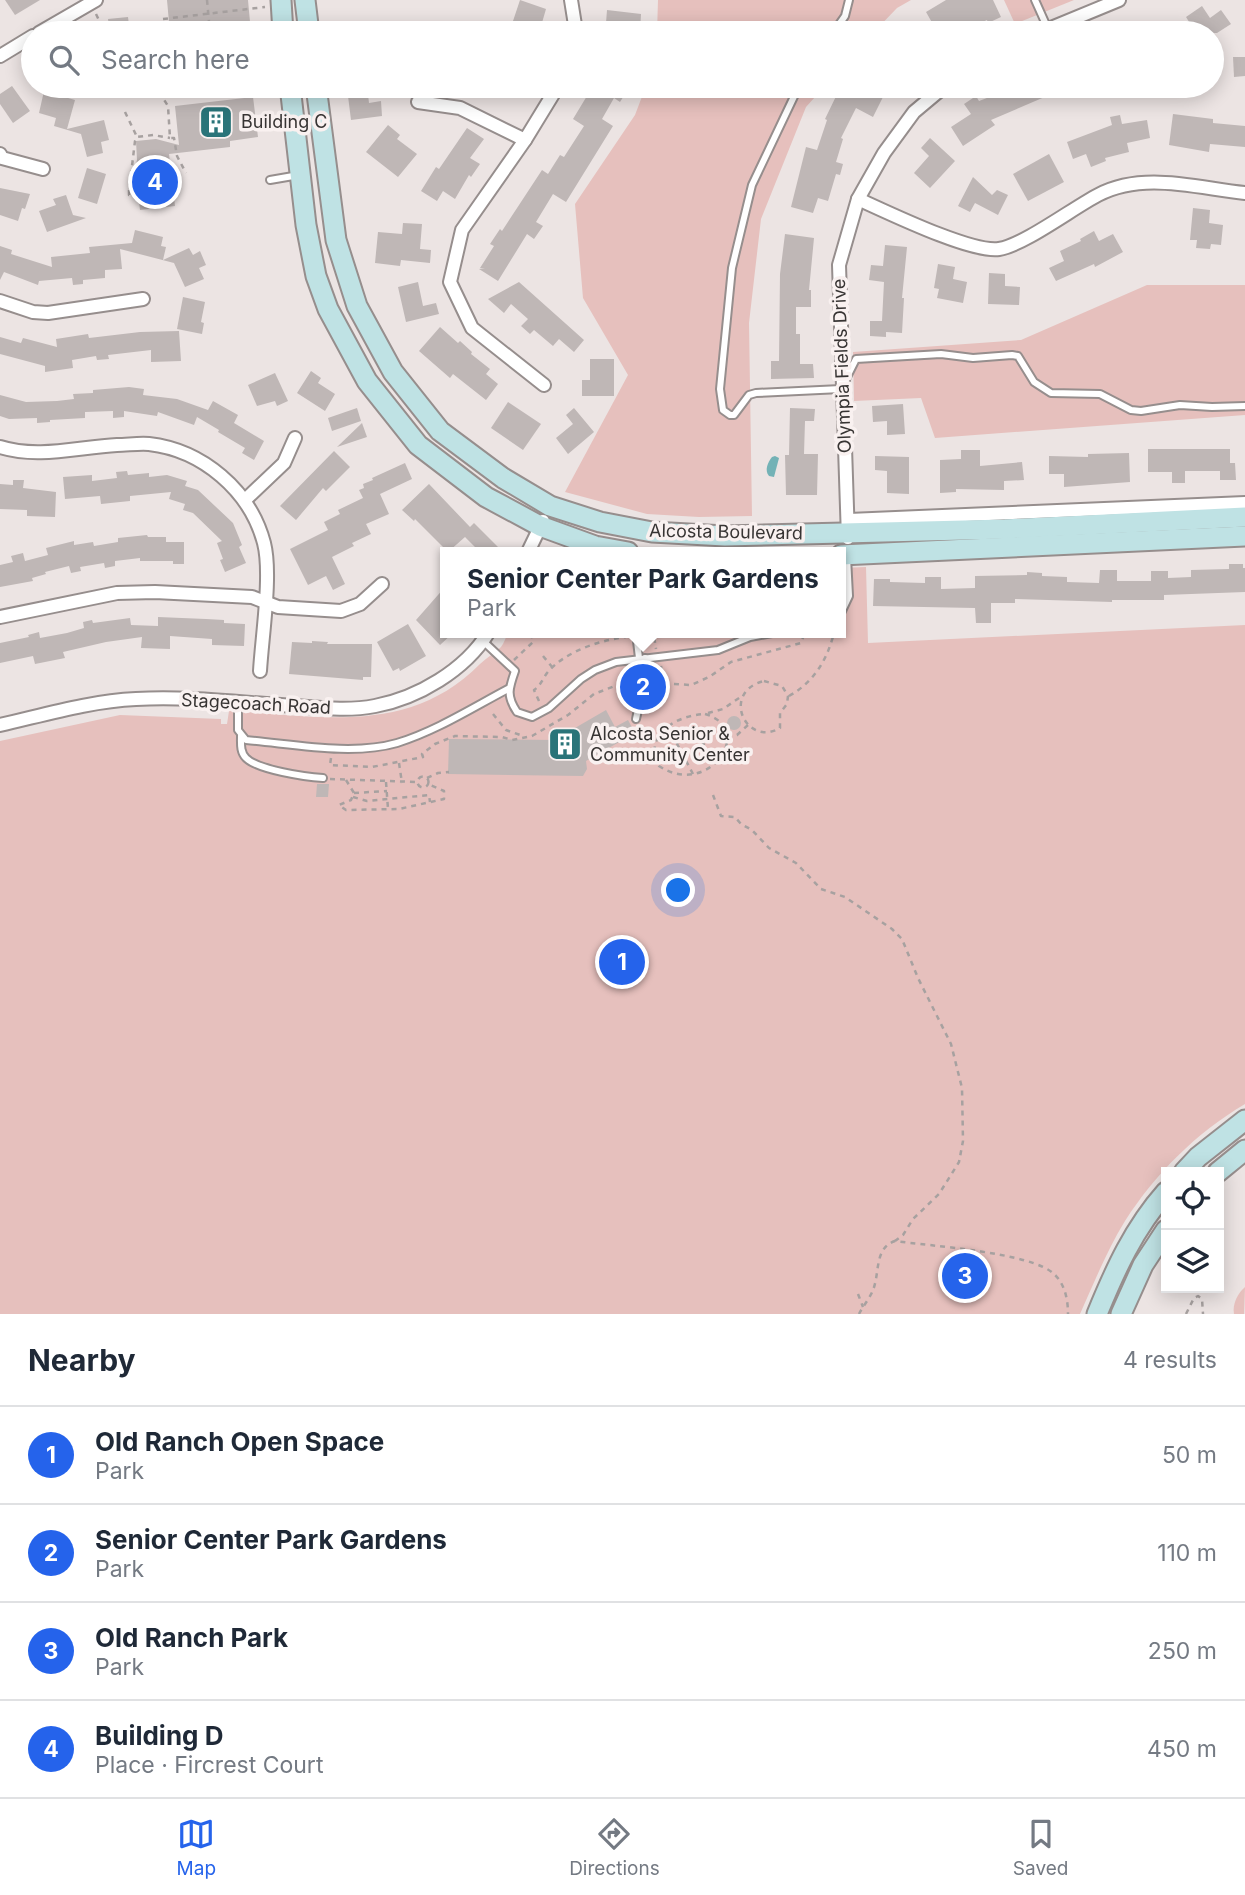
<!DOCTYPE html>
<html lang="en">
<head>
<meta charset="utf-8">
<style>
  :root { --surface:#fff; --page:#f2f2f3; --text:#1f2937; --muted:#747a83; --line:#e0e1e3; --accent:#2563eb }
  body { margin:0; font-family:Inter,sans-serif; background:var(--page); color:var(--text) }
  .controls { position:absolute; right:21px; bottom:21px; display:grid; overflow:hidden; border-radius:0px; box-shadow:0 4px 18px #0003 }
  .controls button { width:63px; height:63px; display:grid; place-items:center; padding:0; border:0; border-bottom:2px solid var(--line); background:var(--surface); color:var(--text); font:35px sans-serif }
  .you { position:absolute; left:679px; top:891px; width:24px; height:24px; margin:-18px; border:5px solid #fff; border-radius:50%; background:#1a73e8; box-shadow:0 0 0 10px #1a73e833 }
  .badge { display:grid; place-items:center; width:46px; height:46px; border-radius:50%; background:var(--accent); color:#fff; font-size:23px; font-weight:700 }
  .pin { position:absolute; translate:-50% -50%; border:4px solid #fff; box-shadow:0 2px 7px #0006 }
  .popup { position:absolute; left:440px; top:547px; width:406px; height:91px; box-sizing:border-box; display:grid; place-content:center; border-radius:0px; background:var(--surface); filter:drop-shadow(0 2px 5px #0005); font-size:23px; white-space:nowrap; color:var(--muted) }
  .popup b { font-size:26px; color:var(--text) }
  .popup::after { content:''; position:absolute; left:50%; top:100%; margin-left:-14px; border:14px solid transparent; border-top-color:var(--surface) }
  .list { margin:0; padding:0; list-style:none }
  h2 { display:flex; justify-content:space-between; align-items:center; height:91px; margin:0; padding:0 28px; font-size:30px }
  h2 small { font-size:23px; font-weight:400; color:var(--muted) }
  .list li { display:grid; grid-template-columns:46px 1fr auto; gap:21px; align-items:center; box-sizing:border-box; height:98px; padding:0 28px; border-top:2px solid var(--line) }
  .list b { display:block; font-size:26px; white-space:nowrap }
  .list p { margin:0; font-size:23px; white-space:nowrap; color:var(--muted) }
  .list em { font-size:23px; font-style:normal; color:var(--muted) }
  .icon { flex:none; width:38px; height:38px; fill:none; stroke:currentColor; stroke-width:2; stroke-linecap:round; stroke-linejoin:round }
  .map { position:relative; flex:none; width:1245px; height:1314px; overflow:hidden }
  .search { position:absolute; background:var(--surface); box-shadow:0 4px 18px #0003; left:21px; right:21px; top:21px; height:77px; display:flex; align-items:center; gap:18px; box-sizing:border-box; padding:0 24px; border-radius:38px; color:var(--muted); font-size:26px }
  .sheet { height:483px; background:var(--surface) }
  nav { display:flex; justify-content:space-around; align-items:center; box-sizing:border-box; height:98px; border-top:2px solid var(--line); background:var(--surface); font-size:19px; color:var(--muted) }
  nav a { display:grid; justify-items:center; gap:4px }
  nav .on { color:var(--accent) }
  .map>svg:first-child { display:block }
  .green { fill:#e6c0bd }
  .water { fill:#73b2b6 }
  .building { fill:#bfb7b6 }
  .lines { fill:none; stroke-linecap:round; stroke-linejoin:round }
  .lane-casing { stroke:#968e8d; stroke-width:10 }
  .street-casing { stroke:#968e8d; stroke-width:16 }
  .secondary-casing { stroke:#968e8d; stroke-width:23 }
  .path { stroke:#a7a1a0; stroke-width:2.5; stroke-dasharray:5 5; stroke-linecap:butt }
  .lane { stroke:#fff; stroke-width:6 }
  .street { stroke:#fff; stroke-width:12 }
  .secondary { stroke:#bfe2e4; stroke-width:19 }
  .labels { text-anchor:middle; stroke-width:7; stroke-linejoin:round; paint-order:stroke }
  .poi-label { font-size:18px; fill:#373433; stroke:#f9f1f0; text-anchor:start }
  .street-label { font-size:18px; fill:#373433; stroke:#f9f1f0 }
</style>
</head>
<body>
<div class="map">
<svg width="1245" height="1314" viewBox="0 0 1245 1314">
  <rect width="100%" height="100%" fill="#ece4e3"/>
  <!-- green -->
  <g class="green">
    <polygon points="658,0 911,0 897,8 873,33 657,33"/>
    <polygon points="1004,0 1074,0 1015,24"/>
    <polygon points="646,86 825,86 806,107 761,219 749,323 752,516 699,517 647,514 565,492 628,375 583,298 575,204 635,115"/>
    <polygon points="1147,285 1245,285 1245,415 935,438 921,398 854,401 853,352 1021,340"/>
    <path d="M866,567L868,643L1245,625V1104C1196,1133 1156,1173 1125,1221C1107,1250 1094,1283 1080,1314H0V741L120,715L221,719V724H227L229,711C319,716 409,736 480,664C486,658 495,653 501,647C504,643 506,637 508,633H841V568Z"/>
    <path d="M1245,1287L1244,1314H1234C1232,1304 1238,1293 1245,1287Z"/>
  </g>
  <!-- water -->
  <path class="water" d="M775,456L779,458L774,477L769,476C764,470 768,462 772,457Z"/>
  <!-- building -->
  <g class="building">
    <polygon points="5,0 40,0 15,15"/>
    <polygon points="167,0 248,0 251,33 170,33"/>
    <polygon points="520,0 546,9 539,33 509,33"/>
    <polygon points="946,0 993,0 1001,17 988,23 987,20 957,33 938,33 926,12"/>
    <polygon points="1202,6 1210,18 1221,10 1231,24 1217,33 1179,33 1191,25 1186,17"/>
    <polygon points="607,10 641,14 640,33 617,33 618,25 606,23"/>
    <polygon points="128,17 130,33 110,33 108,19"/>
    <polygon points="1157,22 1162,33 1130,33"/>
    <polygon points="1233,57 1245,57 1245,76 1234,77"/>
    <polygon points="12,86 30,111 13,123 0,104 0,94"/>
    <polygon points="367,86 369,103 381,101 382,116 351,120 347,88"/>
    <polygon points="593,86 605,92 609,86 630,86 620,102 614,98 602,119 613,126 566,202 553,194 536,222 543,226 534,239 527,234 498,281 479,269 485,268 480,268 494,246 490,244 500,229 502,231 542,170 548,174 560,155 564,157 584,126 573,119"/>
    <polygon points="841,86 902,86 892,98 885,93 873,117 856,108 841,138 843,139 836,162 843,164 840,175 836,174 828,201 818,198 813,213 791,207 806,147 817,150 827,120 825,119"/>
    <polygon points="1012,86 1068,87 991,120 995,125 963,146 951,127 971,114 964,104 976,96 979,101 1013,88"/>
    <polygon points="44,91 75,100 67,129 104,120 109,140 101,142 103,153 87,157 81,134 54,126 56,118 39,113"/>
    <polygon points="253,97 258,137 230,141 230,147 169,154 175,206 140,210 135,167 137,160 136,141 156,139 179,145 175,106"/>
    <polygon points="1173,114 1213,119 1213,123 1245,126 1245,147 1210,144 1209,152 1169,145"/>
    <polygon points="1120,115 1122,124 1147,120 1150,138 1127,143 1129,152 1105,158 1106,161 1091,167 1086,154 1073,159 1067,142 1112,125 1110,117"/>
    <polygon points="388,125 400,135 397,139 417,154 398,177 366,152"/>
    <polygon points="467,128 484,139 470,158 480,164 471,177 469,175 455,199 443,191 437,201 421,191 436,167 439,169"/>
    <polygon points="930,138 955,161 930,188 914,173 929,156 921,148"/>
    <polygon points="1049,154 1064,182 1028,201 1013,174"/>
    <polygon points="87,168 106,174 97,204 78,198"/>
    <polygon points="973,177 992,195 997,190 1008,195 998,215 975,203 970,212 958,206"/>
    <polygon points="0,188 30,194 25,209 22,208 18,221 0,215"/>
    <polygon points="66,195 73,215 86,218 47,232 39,211 56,205 53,199"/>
    <polygon points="1193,208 1210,210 1209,223 1223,225 1221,245 1211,244 1210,249 1196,248 1197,240 1190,240"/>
    <polygon points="403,223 422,224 420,249 431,250 430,263 401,260 400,266 375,263 378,232 402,234"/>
    <polygon points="135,230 163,237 161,246 166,247 163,260 189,248 193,255 200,251 206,265 199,268 204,279 185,287 174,263 120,249 122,269 105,270 105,278 83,280 83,284 73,285 72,278 39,281 38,285 4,272 0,280 0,246 12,250 11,254 52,267 51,257 90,253 89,247 132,243"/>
    <polygon points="1094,231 1099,241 1113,234 1123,252 1095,267 1094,264 1056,281 1049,268 1064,261 1060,251 1081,241 1080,239"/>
    <polygon points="785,234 814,238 809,290 811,290 811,307 796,307 796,334 800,334 800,364 813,364 814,378 771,379 771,361 779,361 780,274"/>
    <polygon points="885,245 907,247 902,298 904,298 902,333 886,332 886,337 870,336 870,321 882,321 884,282 869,280 871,265 883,266"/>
    <polygon points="938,264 955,267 953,279 967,282 963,303 937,298 939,289 934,288"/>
    <polygon points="989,273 1005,274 1005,286 1020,287 1019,305 988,304"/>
    <polygon points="418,282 423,306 436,303 439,314 406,322 398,287"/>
    <polygon points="519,282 584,340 574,352 559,339 553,346 534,330 530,334 521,326 528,319 511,304 504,313 488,299"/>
    <polygon points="183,297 205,302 201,322 204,323 202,334 177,329"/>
    <polygon points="440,327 458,343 460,341 472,352 471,354 490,369 486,374 498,384 486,400 453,374 450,378 419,351"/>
    <polygon points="179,331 181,361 151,362 151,350 108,355 109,359 97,360 96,356 72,360 73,368 45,372 45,366 0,354 0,337 21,343 23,338 57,347 56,339 88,334 89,338 140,332"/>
    <polygon points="590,359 614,359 614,396 582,396 582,380 590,380"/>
    <polygon points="311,371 321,378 318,383 335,394 325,411 297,393"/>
    <polygon points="275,373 288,401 277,406 275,401 257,406 248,385"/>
    <polygon points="129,387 144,389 143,395 177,399 208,410 213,401 238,415 234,423 264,441 254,460 242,453 245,448 218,432 219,430 197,417 194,425 158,412 157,416 124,411 124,417 113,418 113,411 85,412 85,418 50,420 50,422 37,423 37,418 9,419 0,416 0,395 26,402 57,401 74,399 73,394 93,393 93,390"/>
    <polygon points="508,402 541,424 523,450 491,428"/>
    <polygon points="903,404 905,434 887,435 887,421 873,422 872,406"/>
    <polygon points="357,408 361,421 332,431 328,418"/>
    <polygon points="574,408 594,432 568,454 556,438 573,424 566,415"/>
    <polygon points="790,408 815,409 814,421 805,421 804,454 818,454 817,495 786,495 785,455 789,455"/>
    <polygon points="362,423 367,437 337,447"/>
    <polygon points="1148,449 1230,449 1230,463 1235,463 1236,480 1220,480 1220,471 1185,471 1185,483 1172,483 1172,472 1148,472"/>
    <polygon points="961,450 980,450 980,466 1022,462 1024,480 1004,481 1004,490 956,489 956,492 940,493 940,460 961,459"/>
    <polygon points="334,451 350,467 326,491 323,488 296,520 280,506"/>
    <polygon points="1129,453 1130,482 1064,487 1064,474 1049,474 1049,456 1088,457 1088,454"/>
    <polygon points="875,456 909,457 909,494 887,493 887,471 875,470"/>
    <polygon points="405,463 412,479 380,494 389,514 366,524 371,534 352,543 354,546 332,557 345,584 333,590 326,576 308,585 290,549 328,530 324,522 340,514 338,510 363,498 359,490 364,488 363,484 373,480 372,478"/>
    <polygon points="127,471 128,475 149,473 149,477 167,475 187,481 185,486 198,490 233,523 242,545 239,547 246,563 225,572 220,560 223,559 217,543 222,541 193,513 183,510 185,504 169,499 171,492 130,496 130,501 101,504 100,496 65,499 63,477 92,475 92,481 117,478 116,472"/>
    <polygon points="13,480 24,480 23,488 56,492 55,517 27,516 27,510 0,509 0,484 13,485"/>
    <polygon points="429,484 470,527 474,523 503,552 480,552 465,537 448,552 415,519 414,521 402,510"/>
    <polygon points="147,535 148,537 166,537 166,542 184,542 184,564 173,564 173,561 140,561 140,558 115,561 115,566 105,568 104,563 80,567 81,571 71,573 69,566 45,572 46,574 32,578 33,581 0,587 0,565 13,562 11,556 23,553 25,561 48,555 46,548 74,541 74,545 93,542 94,546 118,542 118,538"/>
    <polygon points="1229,564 1243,564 1243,568 1245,568 1245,592 1164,595 1164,600 1112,600 1112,602 1015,599 1015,603 991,603 991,623 976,623 975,608 873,606 874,579 890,579 890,582 925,583 925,577 941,577 941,589 975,588 975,576 1027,575 1027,572 1042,573 1042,576 1067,577 1067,582 1099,583 1100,570 1117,570 1117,581 1151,581 1151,571 1168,571 1168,578 1191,577 1191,570 1229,569"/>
    <polygon points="445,587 445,633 453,633 440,645 416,620"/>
    <polygon points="158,617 206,619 224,620 224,623 245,624 244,646 212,645 212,639 170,636 170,649 141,648 142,637 106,642 63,652 65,658 35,664 33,656 0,663 0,643 29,637 28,635 39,632 40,638 67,633 84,628 83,622 92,620 93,623 130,618 131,625 158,626"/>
    <polygon points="408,624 426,656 400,671 399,668 393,671 377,642"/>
    <polygon points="312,641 328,642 327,644 372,644 371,677 363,677 363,680 289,674 292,642 312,643"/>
    <polygon points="606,710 615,727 628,720 635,733 586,761 587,769 583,776 448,774 449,739 557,740 556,739"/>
    <circle cx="734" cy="723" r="7"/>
    <polygon points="317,784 329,784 328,797 316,797"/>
  </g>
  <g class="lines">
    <!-- lane casing -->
    <g class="lane-casing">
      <g id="lane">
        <polyline points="1035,0 1048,29"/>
        <polyline points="833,33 845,16 849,0"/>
        <polyline points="799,86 752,185 732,268 720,389 723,410 730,415 734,415 749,395 756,393 841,389 856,359 941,354 973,358 1012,355 1018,356 1034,382 1051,393 1100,394 1131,410 1141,411 1180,405 1212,407 1245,406"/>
        <polyline points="270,180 299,175"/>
        <polyline points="841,613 849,596 847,557"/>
        <polyline points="636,633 639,658"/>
        <path d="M483,641L515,671C509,688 506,696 517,712L532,717L549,708L581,679L595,670L616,662L718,650L750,637L772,633"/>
        <path d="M238,703V730L246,740C293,744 352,756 397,743C436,731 472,708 508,689"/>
        <polyline points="636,719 644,682 645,658"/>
        <path d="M241,736C241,744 240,752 246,758C258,770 306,777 323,778"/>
      </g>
    </g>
    <!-- street casing -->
    <g class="street-casing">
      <g id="street">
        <polyline points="571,0 575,25 574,33"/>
        <polyline points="39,33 96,0"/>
        <polyline points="1039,33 1119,0"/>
        <polyline points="0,56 33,36"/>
        <polyline points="418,102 460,108 525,140"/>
        <polyline points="0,154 2,158 43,169"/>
        <path d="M858,199C887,212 971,253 999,249C1024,245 1073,208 1098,195C1143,171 1197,188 1245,193"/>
        <polyline points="0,301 33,312 48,313 143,299"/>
        <polyline points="544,385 472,328 450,282 462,230 525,140 558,86"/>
        <path d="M0,447C38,459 78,447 117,445C127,445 139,443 149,444C202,450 250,490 264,543C272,574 262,636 260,671"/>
        <polyline points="245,500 284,463 295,438"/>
        <polyline points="849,520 1245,503"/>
        <polyline points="848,538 839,265 858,199 884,153 914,112 945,86"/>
        <polyline points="528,552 543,521"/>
        <polyline points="0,617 117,593 155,592 252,597 278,607 341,611 360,604 382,584"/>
        <path d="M0,725C44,715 90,701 136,699C189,696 243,703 295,706C322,708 349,711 375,706C418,698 465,670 488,633"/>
      </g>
    </g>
    <!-- secondary casing -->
    <g class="secondary-casing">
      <g id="secondary">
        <polyline points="281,0 283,33"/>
        <polyline points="305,0 309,33"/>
        <polyline points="290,86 306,225 316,276 328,309 367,381 418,445 486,497 540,526 595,546 628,552"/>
        <polyline points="316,86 336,240 357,306 393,372 440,431 503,478 550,506 600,522 652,532 725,536 1005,529 1245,517"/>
        <polyline points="841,555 1245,536"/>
        <polyline points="1184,1172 1198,1157 1245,1120"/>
        <polyline points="1218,1172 1245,1150"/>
        <path d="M1097,1314C1115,1270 1134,1228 1166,1192"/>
        <polyline points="1121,1314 1143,1265 1166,1230"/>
      </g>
    </g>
    <!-- path -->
    <g class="path">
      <polyline points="207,0 210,33"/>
      <polyline points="96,14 105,33"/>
      <polyline points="163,19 265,7"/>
      <polyline points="159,92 168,106 170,138 174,138 177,156 186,173"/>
      <polyline points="125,112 137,137"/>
      <polyline points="139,196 129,195 129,191 135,141 137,137 153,135 170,138"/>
      <polyline points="646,635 654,636 656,649"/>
      <polyline points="543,656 553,668"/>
      <polyline points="514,660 533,642 531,633"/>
      <polyline points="661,666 663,684"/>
      <path d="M764,681L782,686L788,696L787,704L780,713V728C746,748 720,692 764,681Z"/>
      <polyline points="654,683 691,685 709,677 731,662 801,643 804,635"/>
      <path d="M789,696C814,682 827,660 834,633"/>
      <path d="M539,701L534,690C541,685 542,680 547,673C564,652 600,640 626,637"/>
      <polyline points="708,713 723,709 742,696"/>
      <polyline points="493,714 506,730 523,736"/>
      <path d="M705,714C757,729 708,799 659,766C642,734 678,715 705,714Z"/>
      <polyline points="727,737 737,735 748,725"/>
      <polyline points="331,758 330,765 372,767 423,757 422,754 435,744 455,736 502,737 512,740 532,736 568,715 594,694 620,684 635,682"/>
      <polyline points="399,763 402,783"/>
      <polyline points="693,774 674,738 695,727 714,765"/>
      <circle cx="423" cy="782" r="5.5"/>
      <polyline points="427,778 438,773 449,772"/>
      <polyline points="330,779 418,782"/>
      <polyline points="346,780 354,793 351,800 339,805 346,810 399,809 444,799 444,791 428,784"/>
      <polyline points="386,782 388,809"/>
      <polyline points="354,793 387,791"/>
      <polyline points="713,795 721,816 735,817 741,824 752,830 769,848 796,863 821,889 845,897 892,929 902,939 918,978 951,1044 962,1088 963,1141 959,1162 939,1194 913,1219 903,1235 895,1241"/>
      <polyline points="353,797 367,801 429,795 430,802"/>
      <polyline points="858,1294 863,1307"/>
      <path d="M859,1314C863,1306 870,1298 873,1290C880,1273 874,1248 895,1241C929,1246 1031,1252 1054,1274C1065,1284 1068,1300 1068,1314"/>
      <polyline points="1186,1314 1194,1298 1198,1296 1202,1299 1203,1314"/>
    </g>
    <!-- lane -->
    <use href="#lane" class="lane"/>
    <!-- street -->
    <use href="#street" class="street"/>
    <!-- secondary -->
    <use href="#secondary" class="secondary"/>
  </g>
  <!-- icons -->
  <defs>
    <g id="building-square" transform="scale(1.75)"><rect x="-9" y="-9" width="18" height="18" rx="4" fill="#2a7479" stroke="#f9f1f0"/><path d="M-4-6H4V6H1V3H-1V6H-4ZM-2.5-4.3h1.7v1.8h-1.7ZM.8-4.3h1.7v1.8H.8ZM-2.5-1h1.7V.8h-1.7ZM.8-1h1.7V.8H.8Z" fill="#fff"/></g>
  </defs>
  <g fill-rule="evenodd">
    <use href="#building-square" x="216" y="122"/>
    <use href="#building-square" x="565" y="744"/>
  </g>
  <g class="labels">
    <!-- poi labels -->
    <g class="poi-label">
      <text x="241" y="128">Building C</text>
      <text x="590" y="740">Alcosta Senior &amp;<tspan x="590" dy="21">Community Center</tspan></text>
    </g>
    <!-- street labels -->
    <g class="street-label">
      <text transform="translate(842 366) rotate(-92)" y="6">Olympia Fields Drive</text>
      <text transform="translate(726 532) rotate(1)" y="6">Alcosta Boulevard</text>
      <text transform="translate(256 704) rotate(3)" y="6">Stagecoach Road</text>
    </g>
  </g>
</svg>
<div class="controls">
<button><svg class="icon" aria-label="locate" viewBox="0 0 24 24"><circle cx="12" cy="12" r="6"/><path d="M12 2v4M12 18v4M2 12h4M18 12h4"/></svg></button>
<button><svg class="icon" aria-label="layers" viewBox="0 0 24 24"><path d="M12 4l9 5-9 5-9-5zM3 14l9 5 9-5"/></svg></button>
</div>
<div class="you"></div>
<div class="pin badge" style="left:622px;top:962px">1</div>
<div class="pin badge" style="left:643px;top:687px">2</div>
<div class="popup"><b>Senior Center Park Gardens</b>Park</div>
<div class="pin badge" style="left:965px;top:1276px">3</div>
<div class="pin badge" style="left:155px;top:182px">4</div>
<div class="search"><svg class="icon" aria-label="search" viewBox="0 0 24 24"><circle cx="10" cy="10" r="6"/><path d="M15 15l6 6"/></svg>Search here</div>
</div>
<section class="sheet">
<h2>Nearby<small>4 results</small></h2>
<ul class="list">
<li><span class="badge">1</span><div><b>Old Ranch Open Space</b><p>Park</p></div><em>50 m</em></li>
<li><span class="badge">2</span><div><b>Senior Center Park Gardens</b><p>Park</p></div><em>110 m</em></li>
<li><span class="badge">3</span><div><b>Old Ranch Park</b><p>Park</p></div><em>250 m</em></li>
<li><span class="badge">4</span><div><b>Building D</b><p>Place · Fircrest Court</p></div><em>450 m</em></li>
</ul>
</section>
<nav>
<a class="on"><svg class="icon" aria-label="map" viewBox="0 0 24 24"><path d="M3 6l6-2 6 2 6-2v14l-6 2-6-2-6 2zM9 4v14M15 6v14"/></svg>Map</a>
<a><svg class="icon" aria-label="directions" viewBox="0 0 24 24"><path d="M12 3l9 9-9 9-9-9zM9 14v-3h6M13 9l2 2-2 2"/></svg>Directions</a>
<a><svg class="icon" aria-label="saved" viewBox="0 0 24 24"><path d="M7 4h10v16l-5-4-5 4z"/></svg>Saved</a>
</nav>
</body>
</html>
